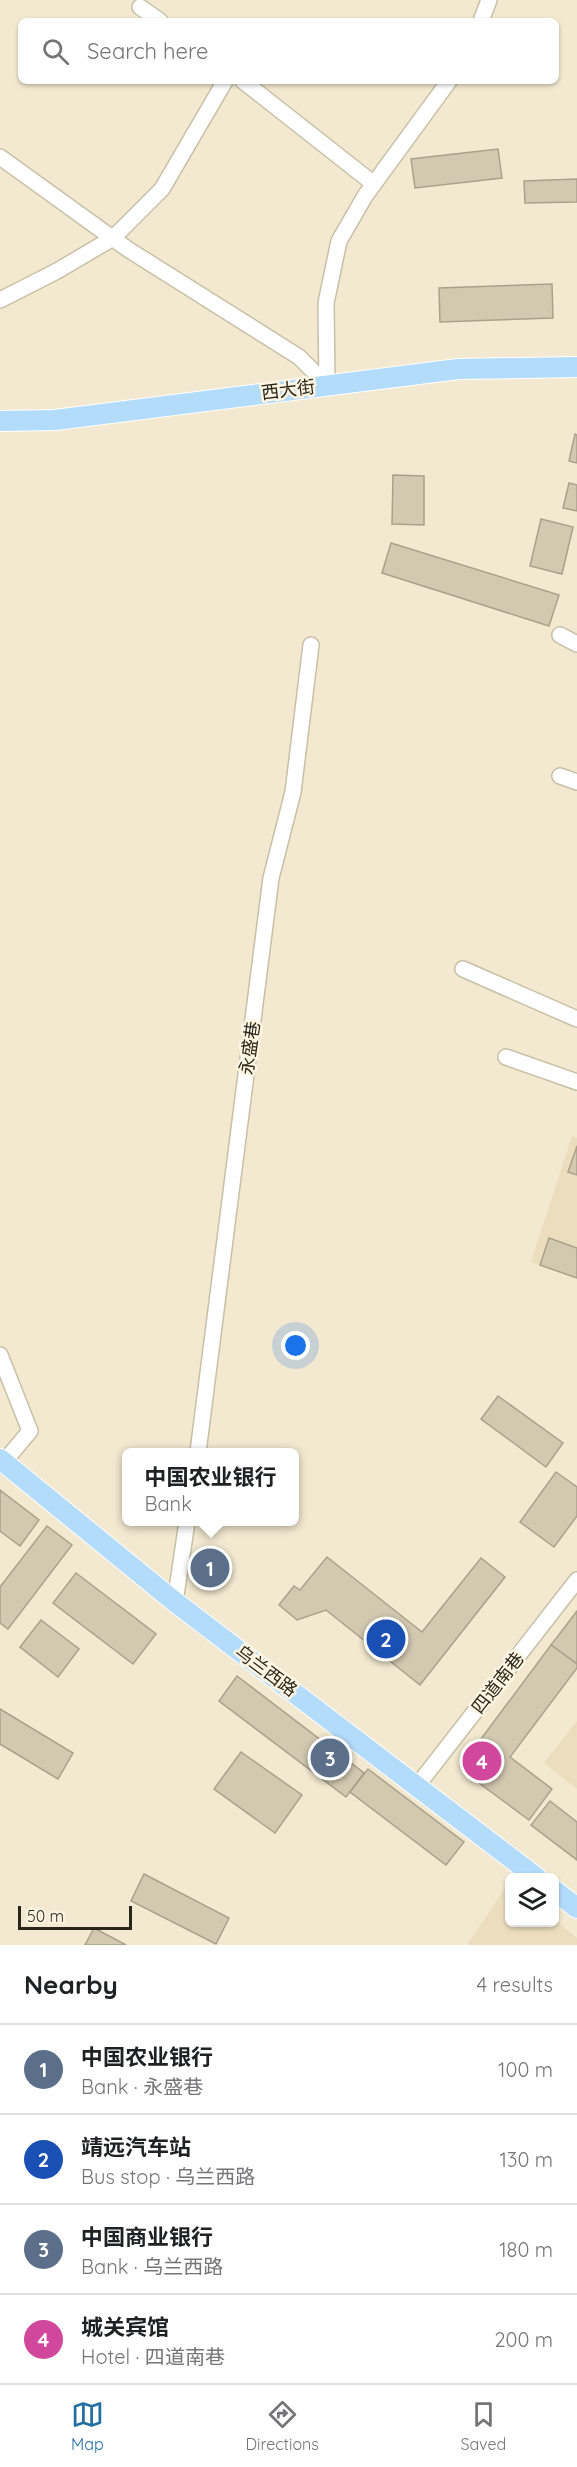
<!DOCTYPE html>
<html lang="en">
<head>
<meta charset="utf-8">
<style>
  :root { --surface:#fff; --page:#f6f6f6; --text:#202124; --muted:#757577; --line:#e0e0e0; --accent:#246fa2 }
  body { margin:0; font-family:Quicksand,"Noto Sans SC",sans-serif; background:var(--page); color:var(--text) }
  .controls { position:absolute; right:18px; bottom:18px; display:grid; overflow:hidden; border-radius:9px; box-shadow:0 2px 4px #0004 }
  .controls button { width:54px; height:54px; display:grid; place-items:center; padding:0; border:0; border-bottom:2px solid var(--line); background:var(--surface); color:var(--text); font:30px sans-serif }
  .scale { position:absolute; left:18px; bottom:15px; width:114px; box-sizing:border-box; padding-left:6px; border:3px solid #29261c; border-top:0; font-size:16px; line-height:21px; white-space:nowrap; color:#29261c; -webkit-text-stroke:4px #fef6e2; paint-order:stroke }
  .you { position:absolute; left:296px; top:1346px; width:21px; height:21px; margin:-15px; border:4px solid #fff; border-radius:50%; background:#1a73e8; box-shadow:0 0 0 9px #1a73e833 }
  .badge { display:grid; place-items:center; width:39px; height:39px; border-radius:50%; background:var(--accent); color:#fff; font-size:20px; font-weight:700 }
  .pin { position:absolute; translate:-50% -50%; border:3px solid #fff; box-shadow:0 2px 6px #0006 }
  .popup { position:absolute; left:122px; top:1448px; width:177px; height:78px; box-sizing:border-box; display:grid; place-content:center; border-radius:9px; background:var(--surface); filter:drop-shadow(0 2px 4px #0005); font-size:20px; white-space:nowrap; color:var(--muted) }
  .popup b { font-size:22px; color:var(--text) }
  .popup::after { content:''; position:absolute; left:50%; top:100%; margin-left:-12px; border:12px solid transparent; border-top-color:var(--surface) }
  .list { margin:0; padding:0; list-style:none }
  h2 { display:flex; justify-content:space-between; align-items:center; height:78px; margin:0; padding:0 24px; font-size:26px }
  h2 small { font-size:20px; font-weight:400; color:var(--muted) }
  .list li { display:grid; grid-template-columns:39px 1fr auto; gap:18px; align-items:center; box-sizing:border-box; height:90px; padding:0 24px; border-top:2px solid var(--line) }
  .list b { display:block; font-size:22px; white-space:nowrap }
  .list p { margin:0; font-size:20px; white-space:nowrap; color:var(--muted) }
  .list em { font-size:20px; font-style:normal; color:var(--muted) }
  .icon { flex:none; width:33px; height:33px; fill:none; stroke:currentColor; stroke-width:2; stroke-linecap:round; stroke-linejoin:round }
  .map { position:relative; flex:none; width:577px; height:1945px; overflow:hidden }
  .search { position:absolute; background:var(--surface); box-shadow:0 2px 4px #0004; left:18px; right:18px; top:18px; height:66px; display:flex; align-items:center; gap:15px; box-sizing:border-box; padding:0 21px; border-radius:9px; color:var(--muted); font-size:22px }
  .sheet { height:438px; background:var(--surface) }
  nav { display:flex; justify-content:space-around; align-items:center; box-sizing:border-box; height:84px; border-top:2px solid var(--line); background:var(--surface); font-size:16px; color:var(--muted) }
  nav a { display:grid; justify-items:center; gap:3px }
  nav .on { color:var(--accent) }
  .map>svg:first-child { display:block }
  .built { fill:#ebdebe }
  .building { fill:#d3c9b1; stroke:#aba18a; stroke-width:1.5 }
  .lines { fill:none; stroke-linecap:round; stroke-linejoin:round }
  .minor-casing { stroke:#c8bfa6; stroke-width:18 }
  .major-casing { stroke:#fff; stroke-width:22 }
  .minor { stroke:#fff; stroke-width:15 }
  .major { stroke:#b3dbfa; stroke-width:20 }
  .labels { text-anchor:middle; stroke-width:5; stroke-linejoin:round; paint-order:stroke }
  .street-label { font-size:18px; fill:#29261c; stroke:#fef6e2 }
</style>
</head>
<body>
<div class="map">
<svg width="577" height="1945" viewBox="0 0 577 1945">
  <rect width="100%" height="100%" fill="#f3e9d0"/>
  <!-- built -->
  <g class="built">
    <polygon points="572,1136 577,1138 577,1279 531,1262"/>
    <polygon points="577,1721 577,1789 544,1763"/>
    <polygon points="508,1884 510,1922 554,1922 555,1920 577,1938 577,1945 467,1945"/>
  </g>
  <!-- building -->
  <g class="building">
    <polygon points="498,149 502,178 415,188 411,159"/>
    <polygon points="577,179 577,202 525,203 524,181"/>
    <polygon points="552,284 553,318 440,322 439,288"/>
    <polygon points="575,434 577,435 577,463 569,461"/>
    <polygon points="393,475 424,476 424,525 392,524"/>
    <polygon points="569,483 577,485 577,511 563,508"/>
    <polygon points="541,519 573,527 562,574 530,566"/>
    <polygon points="391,543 559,595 549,626 382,573"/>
    <polygon points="577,1146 577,1175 568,1172"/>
    <polygon points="549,1238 577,1248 577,1278 540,1265"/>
    <polygon points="498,1396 563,1443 546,1467 481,1419"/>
    <polygon points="556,1472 577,1487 577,1516 554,1547 520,1522"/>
    <polygon points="0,1490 39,1520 20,1546 0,1531"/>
    <polygon points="47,1526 72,1545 8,1629 0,1623 0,1587"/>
    <polygon points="327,1557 422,1632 481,1558 505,1577 420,1685 326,1610 297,1620 279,1605 294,1586 300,1590"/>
    <polygon points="76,1573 156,1634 133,1664 53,1603"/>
    <polygon points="577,1611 577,1664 551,1645"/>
    <polygon points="41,1620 79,1649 58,1677 20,1647"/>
    <polygon points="551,1645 577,1664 577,1668 510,1757 552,1789 529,1820 475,1780 469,1755"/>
    <polygon points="237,1676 364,1773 346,1797 219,1701"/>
    <polygon points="0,1709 73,1753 58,1779 0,1744"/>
    <polygon points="241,1752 302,1795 275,1833 214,1789"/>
    <polygon points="368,1769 464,1842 446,1865 350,1792"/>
    <polygon points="550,1801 577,1822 577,1860 531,1825"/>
    <polygon points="144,1874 229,1918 216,1944 131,1901"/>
    <polygon points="94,1928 126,1945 85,1945"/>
  </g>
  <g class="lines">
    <!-- minor casing -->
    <g class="minor-casing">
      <g id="minor">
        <polyline points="140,7 160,21"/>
        <polyline points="481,21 489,0"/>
        <polyline points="243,81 374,184"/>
        <polyline points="0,157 129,250 299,357 327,385"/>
        <polyline points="0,300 57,271 113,238 162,189 225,81"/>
        <polyline points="327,385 326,303 339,241 365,196 449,81"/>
        <polyline points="560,635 577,644"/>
        <polyline points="560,776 577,782"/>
        <polyline points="463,969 577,1019"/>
        <polyline points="506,1057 577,1082"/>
        <polyline points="0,1355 30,1431 4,1462"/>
        <polyline points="198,1452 271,878 293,792 311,645"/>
        <polyline points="175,1602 187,1522"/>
        <polyline points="417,1786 577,1580"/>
      </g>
    </g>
    <!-- major casing -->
    <g class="major-casing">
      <g id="major">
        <polyline points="0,421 55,420 458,369 577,367"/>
        <polyline points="0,1459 175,1602 537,1878"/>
        <polyline points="554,1890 577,1908"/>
      </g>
    </g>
    <!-- minor -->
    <use href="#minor" class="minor"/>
    <!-- major -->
    <use href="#major" class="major"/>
  </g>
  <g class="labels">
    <!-- street labels -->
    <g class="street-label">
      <text transform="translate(288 390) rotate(-7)" y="6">西大街</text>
      <text transform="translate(250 1048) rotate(-82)" y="6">永盛巷</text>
      <text transform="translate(266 1671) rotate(37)" y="6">乌兰西路</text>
      <text transform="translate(498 1683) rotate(-52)" y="6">四道南巷</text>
    </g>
  </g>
</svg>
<div class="controls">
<button><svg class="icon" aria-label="layers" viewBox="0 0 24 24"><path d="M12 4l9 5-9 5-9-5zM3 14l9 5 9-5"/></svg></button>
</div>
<div class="scale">50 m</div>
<div class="you"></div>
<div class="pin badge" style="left:210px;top:1568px;background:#5c6f8a">1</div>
<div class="popup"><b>中国农业银行</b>Bank</div>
<div class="pin badge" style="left:386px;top:1639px;background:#1a4fb4">2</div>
<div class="pin badge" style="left:330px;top:1758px;background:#5c6f8a">3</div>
<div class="pin badge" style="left:482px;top:1761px;background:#d1479c">4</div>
<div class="search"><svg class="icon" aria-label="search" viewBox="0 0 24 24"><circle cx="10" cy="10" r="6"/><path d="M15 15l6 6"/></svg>Search here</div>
</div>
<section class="sheet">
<h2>Nearby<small>4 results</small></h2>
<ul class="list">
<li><span class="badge" style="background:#5c6f8a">1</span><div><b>中国农业银行</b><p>Bank · 永盛巷</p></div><em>100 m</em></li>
<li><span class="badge" style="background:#1a4fb4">2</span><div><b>靖远汽车站</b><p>Bus stop · 乌兰西路</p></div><em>130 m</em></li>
<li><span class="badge" style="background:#5c6f8a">3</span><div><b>中国商业银行</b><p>Bank · 乌兰西路</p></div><em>180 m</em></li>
<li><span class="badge" style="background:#d1479c">4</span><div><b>城关宾馆</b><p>Hotel · 四道南巷</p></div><em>200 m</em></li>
</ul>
</section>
<nav>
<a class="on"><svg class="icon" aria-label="map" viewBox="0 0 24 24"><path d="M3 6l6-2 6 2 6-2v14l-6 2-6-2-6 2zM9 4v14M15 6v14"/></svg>Map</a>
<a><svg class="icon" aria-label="directions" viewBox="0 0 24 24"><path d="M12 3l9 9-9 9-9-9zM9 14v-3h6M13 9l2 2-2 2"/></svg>Directions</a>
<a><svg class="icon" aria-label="saved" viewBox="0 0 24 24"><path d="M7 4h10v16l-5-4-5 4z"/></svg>Saved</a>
</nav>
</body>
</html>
